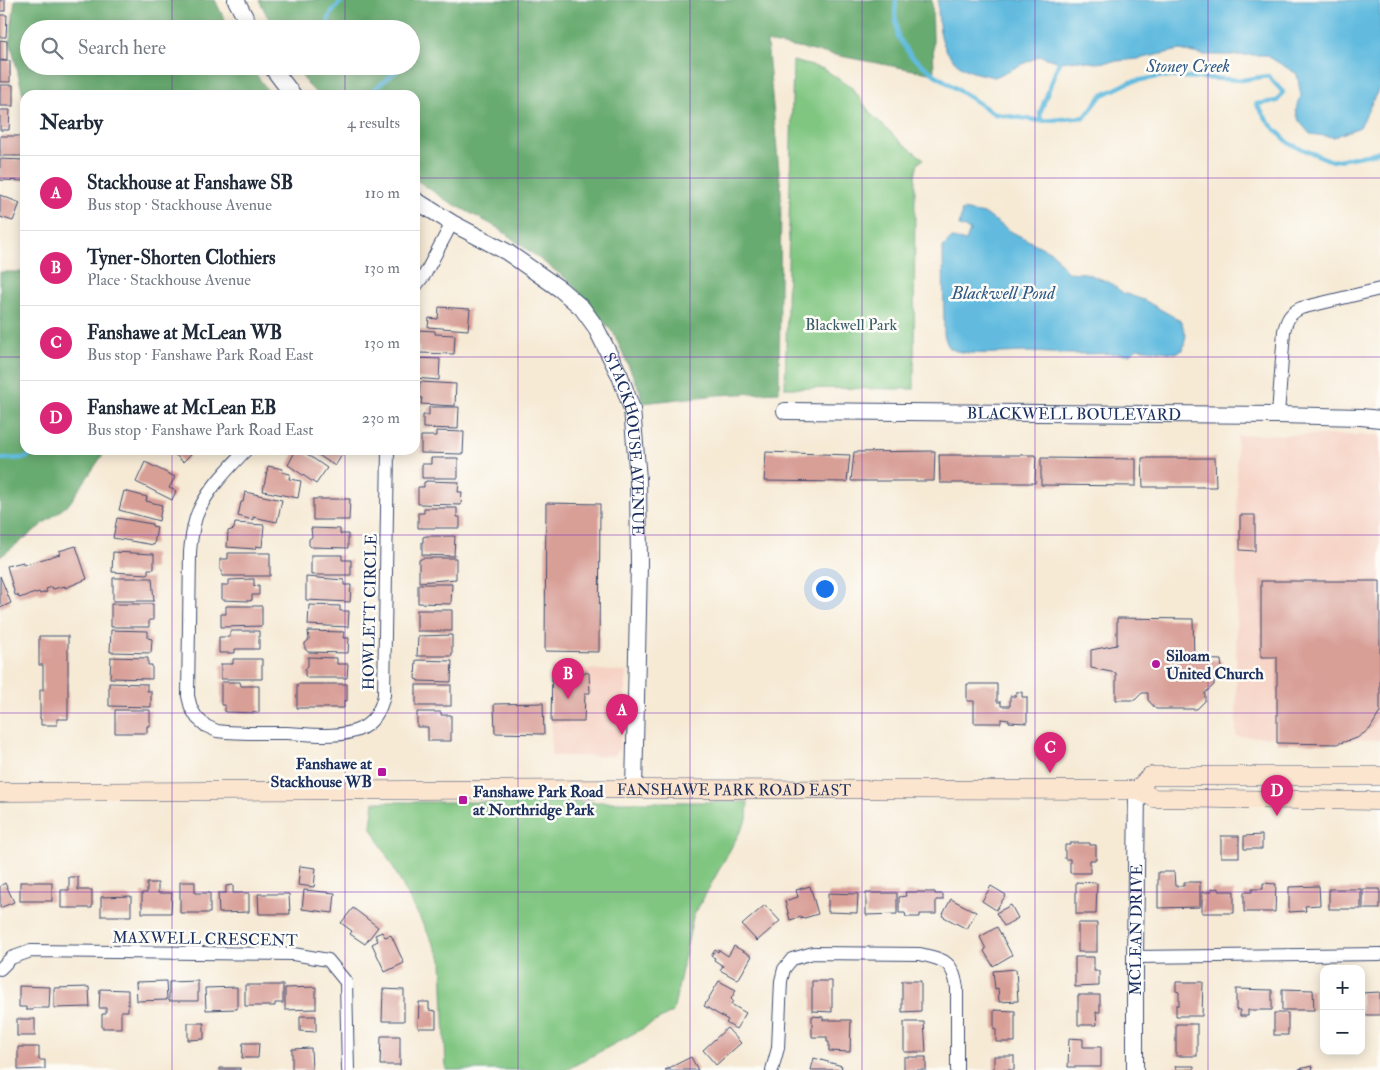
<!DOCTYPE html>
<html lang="en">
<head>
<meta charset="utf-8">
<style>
  :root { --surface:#fff; --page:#f6f6f7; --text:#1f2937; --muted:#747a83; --line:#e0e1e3; --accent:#db2777 }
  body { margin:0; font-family:"IM FELL Double Pica",serif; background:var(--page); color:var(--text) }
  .controls { position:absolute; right:15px; bottom:15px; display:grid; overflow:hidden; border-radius:10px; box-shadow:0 2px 12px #0003 }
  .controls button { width:45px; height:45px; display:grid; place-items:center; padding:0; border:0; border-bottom:1px solid var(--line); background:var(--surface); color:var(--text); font:25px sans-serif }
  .you { position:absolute; left:824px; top:588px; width:18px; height:18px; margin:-12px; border:4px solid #fff; border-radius:50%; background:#1a73e8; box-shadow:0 0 0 8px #1a73e833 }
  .badge { display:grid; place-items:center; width:32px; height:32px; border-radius:50%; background:var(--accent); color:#fff; font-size:16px; font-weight:700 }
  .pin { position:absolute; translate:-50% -41px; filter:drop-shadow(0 1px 2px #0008) }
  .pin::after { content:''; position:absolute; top:26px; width:18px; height:15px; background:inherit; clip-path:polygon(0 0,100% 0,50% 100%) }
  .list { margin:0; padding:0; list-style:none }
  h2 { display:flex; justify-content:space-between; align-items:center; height:65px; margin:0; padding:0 20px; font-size:21px }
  h2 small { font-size:16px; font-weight:400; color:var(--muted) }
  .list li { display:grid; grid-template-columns:32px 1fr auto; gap:15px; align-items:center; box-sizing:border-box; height:75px; padding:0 20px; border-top:1px solid var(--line) }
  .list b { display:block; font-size:19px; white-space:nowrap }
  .list p { margin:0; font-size:16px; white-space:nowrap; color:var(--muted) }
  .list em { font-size:16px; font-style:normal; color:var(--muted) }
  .icon { flex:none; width:28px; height:28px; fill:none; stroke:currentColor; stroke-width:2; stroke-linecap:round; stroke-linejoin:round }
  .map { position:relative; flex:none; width:1380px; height:1070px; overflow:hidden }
  .search { position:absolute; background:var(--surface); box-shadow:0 2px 12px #0003; left:20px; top:20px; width:400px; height:55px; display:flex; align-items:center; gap:12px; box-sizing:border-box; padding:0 18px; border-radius:28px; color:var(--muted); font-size:19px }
  .panel { position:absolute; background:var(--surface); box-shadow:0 2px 12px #0003; left:20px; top:90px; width:400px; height:365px; border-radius:15px }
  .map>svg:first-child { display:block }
  .built { fill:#f6d2c4 }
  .green { fill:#80c681; stroke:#4e7a70 }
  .forest { fill:#68ab6f; stroke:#426d66 }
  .water { fill:#62bbdf; stroke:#3e759e }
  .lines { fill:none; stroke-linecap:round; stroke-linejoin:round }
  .stream { stroke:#62bbdf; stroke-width:4.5 }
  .building { fill:#d89f97 }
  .minor-casing { stroke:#3c4b70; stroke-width:14 }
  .tertiary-casing { stroke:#3c4b70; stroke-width:18 }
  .secondary-casing { stroke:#3c4b70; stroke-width:19 }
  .minor { stroke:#fff; stroke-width:12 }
  .tertiary { stroke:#fff; stroke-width:16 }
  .secondary { stroke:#fce5cf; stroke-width:18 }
  .grid { fill:none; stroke:#7b2cbf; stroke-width:1; stroke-opacity:0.55 }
  .poi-dot { fill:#b5179e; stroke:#fdfcf7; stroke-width:2 }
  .labels { text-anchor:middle; stroke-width:5; stroke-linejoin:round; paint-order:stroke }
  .park-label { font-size:16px; fill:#395c68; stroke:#fdfcf7 }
  .street-label { font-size:16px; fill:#1b2f5e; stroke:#fdfcf7 }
  .poi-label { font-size:16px; font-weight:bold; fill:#1b2f5e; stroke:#fdfcf7; text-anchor:start }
  .water-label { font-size:18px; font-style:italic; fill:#305985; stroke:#fdfcf7 }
</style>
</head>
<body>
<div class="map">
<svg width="1380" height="1070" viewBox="0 0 1380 1070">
  <rect width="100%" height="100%" fill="#fdfcf7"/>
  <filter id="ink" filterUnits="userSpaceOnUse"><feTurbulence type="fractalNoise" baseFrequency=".02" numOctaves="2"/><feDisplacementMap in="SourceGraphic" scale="10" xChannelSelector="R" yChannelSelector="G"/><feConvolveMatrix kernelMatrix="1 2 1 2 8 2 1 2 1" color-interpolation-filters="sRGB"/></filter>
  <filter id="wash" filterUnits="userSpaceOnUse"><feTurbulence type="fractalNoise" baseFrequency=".0096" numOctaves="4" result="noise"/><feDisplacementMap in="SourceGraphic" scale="20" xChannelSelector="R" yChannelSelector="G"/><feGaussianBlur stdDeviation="1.12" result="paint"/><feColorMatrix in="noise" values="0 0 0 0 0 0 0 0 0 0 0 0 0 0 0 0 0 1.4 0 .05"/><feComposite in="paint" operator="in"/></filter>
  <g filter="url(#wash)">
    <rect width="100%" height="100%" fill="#f6ead5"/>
    <!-- built -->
    <g class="built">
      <polygon points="1237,435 1380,435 1380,740 1236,736"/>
      <polygon points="552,666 627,672 620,749 614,756 551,756"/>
    </g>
    <!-- green -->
    <g class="green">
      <polygon points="793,61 824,69 852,88 873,116 901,142 924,159 918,163 915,177 914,389 785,388"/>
      <polygon points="374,802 748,802 747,819 693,917 673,1012 566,1070 446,1070 442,960 371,826"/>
    </g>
    <!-- forest -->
    <g class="forest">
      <polygon points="15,0 215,0 229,29 29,29 29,66 250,66 271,95 25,95 25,103 10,40"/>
      <polygon points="259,0 932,0 934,74 767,42 781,192 779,392 718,395 642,403 640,391 614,334 569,281 498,228 444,199 415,179 415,95 318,95 307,84 296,66 411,66 411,29 274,29"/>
      <polygon points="0,272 25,272 25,450 106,450 69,504 0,557"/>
    </g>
    <!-- water -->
    <g class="water">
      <path d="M938,0H1380V86L1360,127L1334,137L1310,134L1299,121L1296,110L1301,96L1297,74L1266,55H1204L1180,50L1138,59L1095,63L1078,60L1060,62L1040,56L995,77C985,75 971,73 962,67C939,52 938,25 938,0Z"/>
      <path d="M962,210L985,214L1012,232L1053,253L1067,272L1085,273L1109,282L1123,293L1144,300L1181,321L1186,335L1183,350L1175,353L1137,348L1131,354C1112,353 1093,354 1073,354C1058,354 1042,352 1027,352C1012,352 961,357 950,348C947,345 945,339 944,334L943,247L952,238L966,241L970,230L959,226Z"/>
    </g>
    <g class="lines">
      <!-- stream -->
      <g class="stream">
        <polyline points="896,0 895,13 898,37 911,56 934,74 995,114 1041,121 1085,117 1101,96 1130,82 1163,76 1242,80 1268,76 1283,92 1277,101 1256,104 1270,124 1290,144 1332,161 1367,155 1380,151"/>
        <path d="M328,29C326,16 335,8 343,0"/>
        <polyline points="371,95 376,88 399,69 400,66"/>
        <polyline points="1041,121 1040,113 1059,62"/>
        <polyline points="0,459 26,458 35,450"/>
      </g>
    </g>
    <g id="blocks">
      <!-- building -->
      <g class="building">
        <rect x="0" y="0" width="5" height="11"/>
        <polygon points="0,15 7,15 6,37 0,37"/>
        <polygon points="0,40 7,41 7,61 0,60"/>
        <rect x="0" y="61" width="10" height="21"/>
        <rect x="0" y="85" width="13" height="21"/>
        <polygon points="0,110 10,110 9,130 0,130"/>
        <polygon points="0,136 24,136 23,156 0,156"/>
        <polygon points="0,159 25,160 25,181 0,180"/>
        <polygon points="0,195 20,203 13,221 0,217"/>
        <polygon points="439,307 470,309 468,330 428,327 429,318 438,319"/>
        <polygon points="418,330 435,331 435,334 455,335 454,354 419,353 419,347 417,347"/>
        <polygon points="415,358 440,359 439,380 415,378"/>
        <polygon points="420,382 456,384 455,406 421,404 422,398 419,397"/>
        <polygon points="429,407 459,407 458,429 423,428 423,415 429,415"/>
        <polygon points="436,431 464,432 463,454 421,453 421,436 436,436"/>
        <polygon points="170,450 195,450 183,462"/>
        <polygon points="296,450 301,450 327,468 316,484 288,465"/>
        <polygon points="311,450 345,450 335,466"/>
        <polygon points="935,451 934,481 851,481 854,452"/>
        <polygon points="766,452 850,455 847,482 764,481"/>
        <polygon points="939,455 1036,455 1035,483 940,483"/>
        <polygon points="431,458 458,458 458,478 422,478 422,464 431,464"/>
        <polygon points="1041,458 1136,459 1136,486 1041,485"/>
        <polygon points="1142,458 1215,458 1216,487 1143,487"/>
        <polygon points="145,462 175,477 169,488 176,491 172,500 136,482"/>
        <polygon points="268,466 283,469 282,472 290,474 289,479 301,481 298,498 263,491"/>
        <polygon points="426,481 459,482 458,492 462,492 461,505 418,504 418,487 424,487 424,482 426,482"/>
        <polygon points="124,491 147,497 146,501 162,505 159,521 119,510"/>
        <polygon points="245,492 282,500 277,522 253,517 253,520 238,516 241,502 243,502"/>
        <polygon points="313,499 350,499 349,520 313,520"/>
        <polygon points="546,503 600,504 599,652 545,651"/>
        <polygon points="424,508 457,508 457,517 460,517 460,528 418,528 418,513 424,513"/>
        <polygon points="1240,515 1255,515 1255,551 1240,550"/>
        <polygon points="117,518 152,524 152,526 157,527 154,545 113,538"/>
        <polygon points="235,523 264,525 262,547 256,546 255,549 227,547 228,531 234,529"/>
        <polygon points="311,528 340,529 340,534 348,534 348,548 311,547 309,545 309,539 312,537"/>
        <polygon points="426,536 455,536 454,556 422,555 422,542 423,542 423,537"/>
        <polygon points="76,546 87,579 65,588 65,586 53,589 52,587 46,589 47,592 40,594 39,592 19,598 18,595 15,595 7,566 23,562 23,565 60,554 59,551"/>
        <polygon points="113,552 154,554 154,569 148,569 148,574 112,572"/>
        <polygon points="228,553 270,553 270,576 222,576 222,571 220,570 220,559 228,559"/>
        <polygon points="311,555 342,555 342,560 351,560 351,575 311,575"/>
        <polygon points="423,558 456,558 456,579 419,582 419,560"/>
        <polygon points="0,576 11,603 0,608"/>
        <polygon points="306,577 344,580 344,585 351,585 350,602 306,600"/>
        <polygon points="113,578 152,578 154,601 113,601"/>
        <polygon points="254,579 254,586 259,585 259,595 252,595 252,600 249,601 222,600 222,585 229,585 229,580"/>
        <polygon points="1261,581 1380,581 1380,712 1370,729 1357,738 1337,744 1277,743 1277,657 1261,657"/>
        <polygon points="418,584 452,584 451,604 418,603"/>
        <polygon points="111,604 153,604 153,620 149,620 149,627 111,627"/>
        <polygon points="309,605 340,606 340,611 349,611 348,627 308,625"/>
        <polygon points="226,606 262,606 262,626 221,627 221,614 226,614"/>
        <rect x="417" y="610" width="35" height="21"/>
        <polygon points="1117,618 1193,619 1194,659 1221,660 1222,669 1214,677 1214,685 1205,693 1205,701 1197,709 1156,709 1148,700 1148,693 1142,693 1135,700 1116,700 1116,673 1091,668 1091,650 1117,645"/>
        <polygon points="111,630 148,631 148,638 152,639 151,653 110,652"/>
        <polygon points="230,631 259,631 259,649 235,649 235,653 219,653 219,637 230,637"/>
        <polygon points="308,631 344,632 343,638 349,638 348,653 308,652 305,649 305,643 309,640"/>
        <polygon points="452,635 452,656 417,656 418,636"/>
        <polygon points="39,636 68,636 68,719 57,719 57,725 41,725 41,719 40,719 40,690 43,690 43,665 39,665"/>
        <polygon points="111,657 148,658 148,665 152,665 152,679 110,678"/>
        <polygon points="308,657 337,658 337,664 348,664 347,678 307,678 305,675 305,669 308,666"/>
        <polygon points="233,659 262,659 262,679 221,679 221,664 233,664"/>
        <polygon points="416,660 452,661 451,682 418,681 418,680 415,679"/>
        <polygon points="552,670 589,673 590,693 585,693 584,722 551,722"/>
        <polygon points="221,682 240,682 241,686 259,686 259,713 225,712 225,705 221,705"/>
        <polygon points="109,683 147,684 147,691 151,691 151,707 109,706"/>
        <polygon points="297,684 347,684 347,701 344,700 344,708 297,708"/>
        <polygon points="967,684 997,684 997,702 1001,702 1001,706 1010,706 1010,696 1016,696 1016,692 1022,692 1022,697 1027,697 1027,723 1009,722 1009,720 1001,719 1001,723 974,723 974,701 967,701"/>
        <rect x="416" y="685" width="35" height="21"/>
        <polygon points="543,703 544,734 495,733 494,704"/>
        <polygon points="115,710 150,710 150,726 147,726 147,733 115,733"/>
        <polygon points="417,712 441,712 441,715 451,715 451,741 428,741 428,727 417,727"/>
        <polygon points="1262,835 1262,849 1244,849 1244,836"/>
        <rect x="1221" y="836" width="18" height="21"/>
        <polygon points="1070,843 1090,843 1090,845 1096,845 1096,860 1090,860 1090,873 1070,873 1070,859 1065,859 1065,845 1070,845"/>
        <polygon points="300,866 316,868 314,887 298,885"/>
        <polygon points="1158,872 1174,872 1175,886 1184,886 1184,882 1200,882 1200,907 1158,908"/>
        <polygon points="69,877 78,877 78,890 92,890 92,908 61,908 61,890 69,890"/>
        <rect x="20" y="882" width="32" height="19"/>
        <polygon points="180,882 195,882 195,893 210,893 210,913 180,913"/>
        <polygon points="1076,882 1097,883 1096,914 1076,914"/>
        <polygon points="5,883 14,902 0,908 0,886"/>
        <polygon points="147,883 158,883 158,893 172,893 171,913 142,913 142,893 147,893"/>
        <polygon points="1263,883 1276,884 1275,912 1244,912 1244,892 1252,892 1252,889 1263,889"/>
        <polygon points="233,885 233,893 249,893 249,912 219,913 218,893 226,893 226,886"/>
        <polygon points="810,886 818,914 801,919 801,917 790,920 785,901 798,897 796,890"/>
        <polygon points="991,886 1006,895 996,910 982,901"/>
        <polygon points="1319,886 1320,905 1305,906 1306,911 1289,912 1289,887"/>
        <polygon points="1219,888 1219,891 1234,891 1234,913 1202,913 1202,892 1211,892 1211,889"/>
        <rect x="1329" y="889" width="32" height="20"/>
        <rect x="1363" y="889" width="17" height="20"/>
        <polygon points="304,890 335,893 333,913 302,909"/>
        <polygon points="905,892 935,892 935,894 943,894 943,900 936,900 936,914 920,914 920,917 906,917 905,913 899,913 899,897 906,896"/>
        <polygon points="828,893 858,894 857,913 828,912"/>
        <polygon points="866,893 897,893 897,914 866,915"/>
        <polygon points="258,894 289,894 290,914 259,914"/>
        <polygon points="131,896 131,916 101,916 101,897"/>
        <polygon points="951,899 976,912 967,929 942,916"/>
        <polygon points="765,905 780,921 757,941 742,925"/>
        <polygon points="1011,905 1018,918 1004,926 996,913"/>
        <polygon points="353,908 378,927 365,944 350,934 352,931 341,923"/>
        <rect x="1078" y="923" width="19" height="29"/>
        <polygon points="997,927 1012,955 993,966 984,951 986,949 980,937"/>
        <polygon points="382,932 385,937 391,935 404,963 385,972 372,944 378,941 375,935"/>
        <polygon points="734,946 752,956 738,980 720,970 723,966 714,960 715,958 711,956 715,950 718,952 719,950 728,956"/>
        <polygon points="1075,957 1094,957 1094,971 1099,971 1099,986 1075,987"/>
        <polygon points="1016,969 1018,1001 999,1002 998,988 995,989 993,971"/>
        <polygon points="166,981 167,1000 137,1001 136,982"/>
        <polygon points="198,981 198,1001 169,1001 169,982"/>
        <polygon points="719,981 736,990 731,999 733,1001 731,1004 746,1013 736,1029 726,1023 728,1020 704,1006"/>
        <polygon points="812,981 832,981 832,1012 812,1011"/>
        <polygon points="902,981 921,981 921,1011 902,1012"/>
        <polygon points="1176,982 1203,982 1202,1016 1176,1016 1176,1005 1179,1005 1179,992 1176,991"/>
        <polygon points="245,985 283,985 283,1003 275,1003 275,1006 245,1006"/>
        <polygon points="19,986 50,987 49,1008 33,1008 33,1010 26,1010 26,1007 19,1007"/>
        <polygon points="89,987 90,1007 54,1008 54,988"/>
        <polygon points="237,987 237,1009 206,1010 205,988"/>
        <polygon points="316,987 316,1009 285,1010 285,988"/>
        <polygon points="100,989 128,990 128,1011 121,1011 121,1028 102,1028 102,1014 106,1014 106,1008 99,1008"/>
        <polygon points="383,989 404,990 404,1021 382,1021"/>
        <polygon points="1236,989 1272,990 1272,1010 1248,1010 1248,1016 1240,1016 1240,1010 1236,1010"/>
        <polygon points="1282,989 1313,990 1314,1010 1282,1010"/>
        <polygon points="1380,992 1380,1015 1361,1015 1361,993"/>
        <polygon points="1078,995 1100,995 1100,1012 1096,1012 1097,1025 1078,1025"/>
        <polygon points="419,1002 429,1002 429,1010 436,1011 436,1028 418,1028"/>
        <polygon points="994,1010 1015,1011 1015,1042 996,1042 996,1029 994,1029"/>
        <rect x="1274" y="1013" width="14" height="22"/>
        <polygon points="300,1016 316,1016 316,1032 300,1031"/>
        <polygon points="812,1016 823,1017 823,1020 851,1020 850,1052 829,1051 829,1042 827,1042 827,1037 812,1037"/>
        <rect x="17" y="1019" width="18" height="17"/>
        <polygon points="904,1022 924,1022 926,1052 904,1052"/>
        <polygon points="188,1023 204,1023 204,1039 188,1040"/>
        <rect x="1176" y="1024" width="21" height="32"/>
        <polygon points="727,1028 741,1043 716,1065 703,1050"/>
        <polygon points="381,1036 400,1036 400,1065 380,1065"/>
        <polygon points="1069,1038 1083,1039 1083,1047 1101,1047 1101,1067 1068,1067"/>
        <polygon points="243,1043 259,1043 258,1058 242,1058"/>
        <polygon points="18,1047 39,1047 39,1060 45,1060 45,1069 18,1070"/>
        <polygon points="311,1048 312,1070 292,1070 292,1049"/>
        <rect x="994" y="1056" width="20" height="14"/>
        <polygon points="691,1057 698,1070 665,1070"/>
        <rect x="904" y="1057" width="22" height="13"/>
        <polygon points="814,1058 842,1066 841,1070 811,1070"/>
        <polygon points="1175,1066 1194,1066 1194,1070 1176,1070"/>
        <polygon points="1312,1066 1313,1070 1299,1070 1299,1069"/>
        <rect x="220" y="1068" width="20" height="2"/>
      </g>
    </g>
  </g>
  <g filter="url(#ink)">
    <use href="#blocks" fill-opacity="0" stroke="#3c4b70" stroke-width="1"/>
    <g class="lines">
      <!-- minor casing -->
      <g class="minor-casing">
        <g id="minor">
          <polyline points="415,287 425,274 452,223"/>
          <path d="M1278,415L1284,331C1287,319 1290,313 1301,308L1380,289"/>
          <path d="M246,450C228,469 205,492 196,517C193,528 191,540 190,552L188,696L191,708L197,718L206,726L217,731C240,734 263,733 286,733C308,734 342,739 362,728C375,721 381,709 384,695L388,450"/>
          <polyline points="1135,957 1380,954"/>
          <polyline points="0,969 11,958 31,951 293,954 328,960 346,982 348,1070"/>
          <path d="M772,1070L778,1048L781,981L784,969L792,959L813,953L920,954C945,960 953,961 957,988V1070"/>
        </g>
      </g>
      <!-- tertiary casing -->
      <g class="tertiary-casing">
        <g id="tertiary">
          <polyline points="236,0 251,29"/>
          <polyline points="271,66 293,95"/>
          <path id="s1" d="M415,200L452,223L507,252L560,289L582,308L595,326L620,376L632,409L638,479L639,565L634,789"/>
          <path id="s2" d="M785,411L1278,415L1361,417L1380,419"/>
          <path id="s3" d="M1135,1070V957L1137,790"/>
        </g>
      </g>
      <!-- secondary casing -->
      <g class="secondary-casing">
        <g id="secondary">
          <polyline points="1137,790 1150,776 1380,776"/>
          <path id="s4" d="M0,792L634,789L1137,790L1154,798L1380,801"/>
        </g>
      </g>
      <!-- minor -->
      <use href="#minor" class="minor"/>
      <!-- tertiary -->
      <use href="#tertiary" class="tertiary"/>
      <!-- secondary -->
      <use href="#secondary" class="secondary"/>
    </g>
  </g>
  <!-- grid -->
  <path class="grid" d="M172,0V29M345,0V29M518,0V1070M690,0V1070M862,0V1070M1035,0V1070M1208,0V1070M172,66V95M345,66V95M0,178H25M415,178H1380M0,357H25M415,357H1380M172,450V1070M345,450V1070M0,535H1380M0,713H1380M0,892H1380"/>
  <!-- markers -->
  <g class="poi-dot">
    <circle cx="1156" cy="664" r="5"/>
    <rect x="377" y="767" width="10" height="10" rx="2.5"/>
    <rect x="458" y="795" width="10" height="10" rx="2.5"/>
  </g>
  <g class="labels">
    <!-- park labels -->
    <g class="park-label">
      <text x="851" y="330">Blackwell Park</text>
    </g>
    <!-- street labels -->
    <g class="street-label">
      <text dy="6" stroke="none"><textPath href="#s2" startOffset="289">BLACKWELL BOULEVARD</textPath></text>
      <text dy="6" stroke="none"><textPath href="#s1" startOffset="346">STACKHOUSE AVENUE</textPath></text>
      <text transform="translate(369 612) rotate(-89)" y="6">HOWLETT CIRCLE</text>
      <text dy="6" stroke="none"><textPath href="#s4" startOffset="734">FANSHAWE PARK ROAD EAST</textPath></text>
      <text dy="6" stroke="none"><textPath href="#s3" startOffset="140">MCLEAN DRIVE</textPath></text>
      <text transform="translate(205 938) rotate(1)" y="6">MAXWELL CRESCENT</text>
    </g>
    <!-- poi labels -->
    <g class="poi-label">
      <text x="1166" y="661">Siloam<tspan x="1166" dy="18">United Church</tspan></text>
      <text x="372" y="769" text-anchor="end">Fanshawe at<tspan x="372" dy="18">Stackhouse WB</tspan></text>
      <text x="473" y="797">Fanshawe Park Road<tspan x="473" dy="18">at Northridge Park</tspan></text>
    </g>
    <!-- water labels -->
    <g class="water-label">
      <text x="1188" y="72">Stoney Creek</text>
      <text x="1003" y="299">Blackwell Pond</text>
    </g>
  </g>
</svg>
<div class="controls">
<button>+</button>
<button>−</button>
</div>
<div class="you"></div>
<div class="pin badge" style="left:622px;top:735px">A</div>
<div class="pin badge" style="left:568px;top:699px">B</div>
<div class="pin badge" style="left:1050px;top:773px">C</div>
<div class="pin badge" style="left:1277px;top:816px">D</div>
<div class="search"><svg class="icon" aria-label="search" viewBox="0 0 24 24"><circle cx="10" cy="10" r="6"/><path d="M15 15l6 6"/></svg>Search here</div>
<section class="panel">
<h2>Nearby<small>4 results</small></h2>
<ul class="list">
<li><span class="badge">A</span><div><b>Stackhouse at Fanshawe SB</b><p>Bus stop · Stackhouse Avenue</p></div><em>110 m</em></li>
<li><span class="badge">B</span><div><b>Tyner-Shorten Clothiers</b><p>Place · Stackhouse Avenue</p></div><em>130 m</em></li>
<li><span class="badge">C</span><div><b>Fanshawe at McLean WB</b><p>Bus stop · Fanshawe Park Road East</p></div><em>130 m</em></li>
<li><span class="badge">D</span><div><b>Fanshawe at McLean EB</b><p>Bus stop · Fanshawe Park Road East</p></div><em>230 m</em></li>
</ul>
</section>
</div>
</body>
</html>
